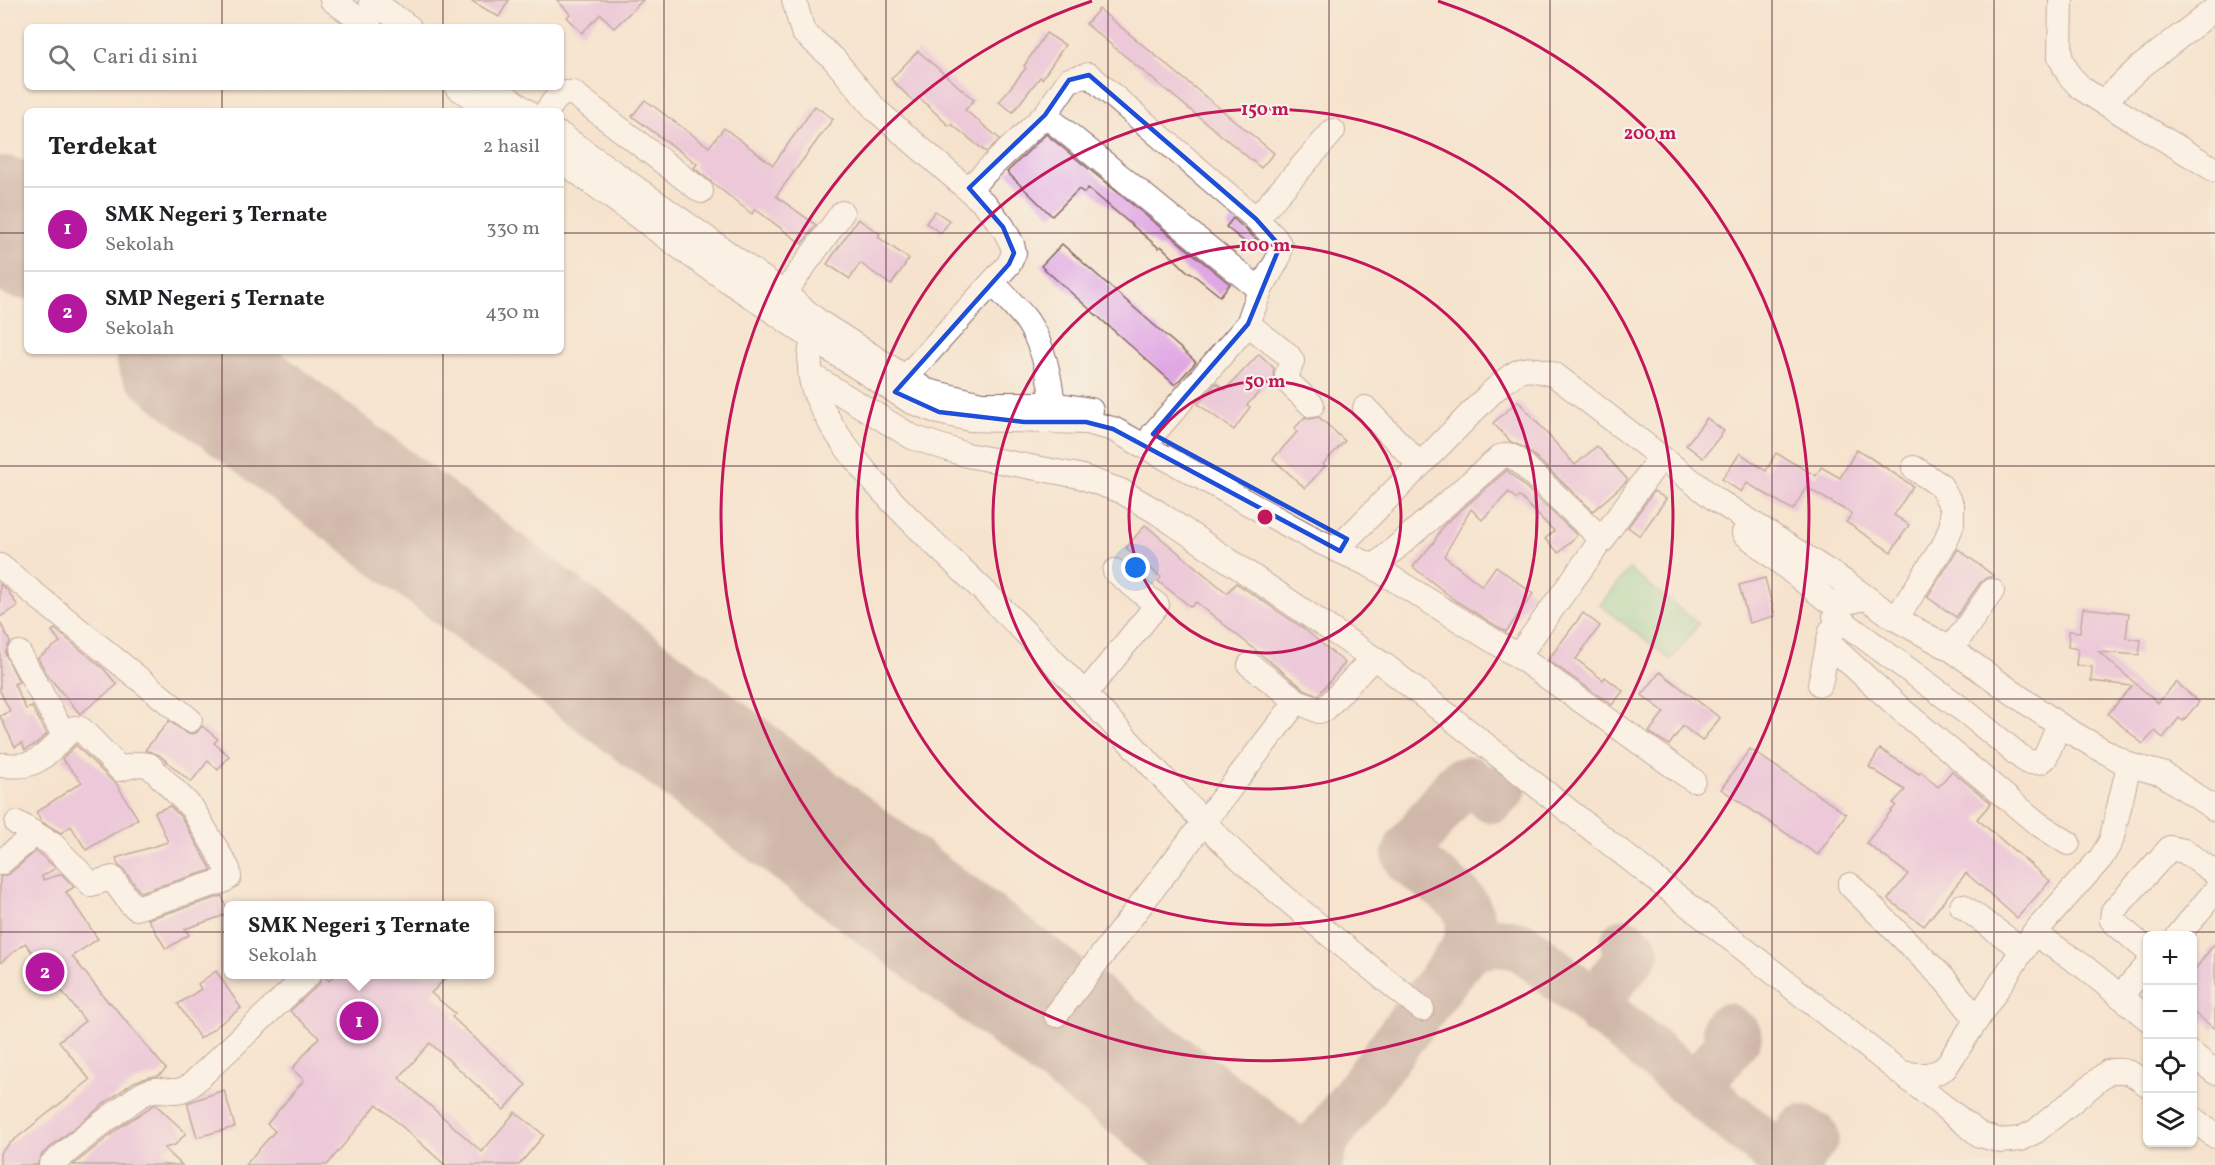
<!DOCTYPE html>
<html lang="id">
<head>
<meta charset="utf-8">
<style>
  :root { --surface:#fff; --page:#f6f6f6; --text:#202124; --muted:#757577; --line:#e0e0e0; --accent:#b5179e }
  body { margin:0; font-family:Vollkorn,serif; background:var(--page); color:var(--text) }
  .controls { position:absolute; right:18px; bottom:18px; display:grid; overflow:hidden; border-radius:9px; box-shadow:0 2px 4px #0004 }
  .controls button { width:54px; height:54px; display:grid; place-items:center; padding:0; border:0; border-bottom:2px solid var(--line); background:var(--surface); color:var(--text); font:30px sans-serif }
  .you { position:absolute; left:1136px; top:568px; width:21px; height:21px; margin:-15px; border:4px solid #fff; border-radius:50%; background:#1a73e8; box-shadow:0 0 0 9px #1a73e833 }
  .badge { display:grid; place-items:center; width:39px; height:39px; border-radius:50%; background:var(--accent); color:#fff; font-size:20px; font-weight:700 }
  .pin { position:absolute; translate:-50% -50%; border:3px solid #fff; box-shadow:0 2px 6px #0006 }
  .popup { position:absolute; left:224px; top:901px; width:270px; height:78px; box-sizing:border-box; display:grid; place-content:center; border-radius:9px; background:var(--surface); filter:drop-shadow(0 2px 4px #0005); font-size:20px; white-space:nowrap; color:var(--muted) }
  .popup b { font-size:22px; color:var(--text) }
  .popup::after { content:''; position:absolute; left:50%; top:100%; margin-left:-12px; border:12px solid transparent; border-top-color:var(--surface) }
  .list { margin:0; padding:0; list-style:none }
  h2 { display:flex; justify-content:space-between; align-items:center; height:78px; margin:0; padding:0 24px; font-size:26px }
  h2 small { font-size:20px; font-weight:400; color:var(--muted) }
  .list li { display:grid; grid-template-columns:39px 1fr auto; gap:18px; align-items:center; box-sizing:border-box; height:84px; padding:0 24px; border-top:2px solid var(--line) }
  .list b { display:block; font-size:22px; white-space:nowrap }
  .list p { margin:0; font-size:20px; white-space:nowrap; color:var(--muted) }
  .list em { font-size:20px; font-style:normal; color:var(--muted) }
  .icon { flex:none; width:33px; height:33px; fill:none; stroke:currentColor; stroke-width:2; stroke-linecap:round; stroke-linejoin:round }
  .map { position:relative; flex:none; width:2215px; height:1165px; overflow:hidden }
  .search { position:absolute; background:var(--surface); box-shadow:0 2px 4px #0004; left:24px; top:24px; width:540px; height:66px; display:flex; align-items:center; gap:15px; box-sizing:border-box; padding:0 21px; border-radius:9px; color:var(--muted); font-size:22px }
  .panel { position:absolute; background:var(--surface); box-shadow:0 2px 4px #0004; left:24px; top:108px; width:540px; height:246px; border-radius:9px }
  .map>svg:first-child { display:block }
  .green { fill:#80d191; stroke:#65785e; stroke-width:1.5 }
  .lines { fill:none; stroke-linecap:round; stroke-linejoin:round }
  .taxiway { stroke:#a0817c; stroke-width:50 }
  .runway { stroke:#a0817c; stroke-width:123 }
  .building { fill:#e0a7e5 }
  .minor-casing { stroke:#866464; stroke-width:26 }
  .minor { stroke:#fff; stroke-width:24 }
  .marked { fill:none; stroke:#1d4ed8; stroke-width:4.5; stroke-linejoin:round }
  .grid { fill:none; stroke:#4a1f2b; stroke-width:1.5; stroke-opacity:0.55 }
  .ring { fill:none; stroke:#c2185b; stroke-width:3 }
  .centre { fill:#c2185b; stroke:#f7f3e8; stroke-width:3 }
  .ring-label { font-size:18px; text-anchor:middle; font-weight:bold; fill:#c2185b; stroke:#f7f3e8; stroke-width:4.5; stroke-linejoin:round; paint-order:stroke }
</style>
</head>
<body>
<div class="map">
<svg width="2215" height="1165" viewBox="0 0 2215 1165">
  <rect width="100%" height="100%" fill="#f7f3e8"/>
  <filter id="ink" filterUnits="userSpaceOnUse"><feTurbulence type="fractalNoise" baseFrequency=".0167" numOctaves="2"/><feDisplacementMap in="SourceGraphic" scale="12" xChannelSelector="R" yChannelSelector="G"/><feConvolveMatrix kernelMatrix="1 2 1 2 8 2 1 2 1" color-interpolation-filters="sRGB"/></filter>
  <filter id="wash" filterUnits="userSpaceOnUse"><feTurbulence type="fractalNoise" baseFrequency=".008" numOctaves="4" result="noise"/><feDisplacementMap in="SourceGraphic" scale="24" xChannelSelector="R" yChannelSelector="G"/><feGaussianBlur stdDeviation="1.35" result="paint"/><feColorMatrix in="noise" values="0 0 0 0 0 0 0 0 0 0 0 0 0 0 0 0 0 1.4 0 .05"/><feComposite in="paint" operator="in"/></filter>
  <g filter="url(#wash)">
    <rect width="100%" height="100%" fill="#f5e3cd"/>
    <!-- green -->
    <polygon class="green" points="1629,569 1699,624 1671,660 1600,605"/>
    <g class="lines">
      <!-- taxiway -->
      <g class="taxiway">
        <path d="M1466,949C1470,937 1473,924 1468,912C1462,895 1426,874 1411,862L1407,854L1410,847L1460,783L1469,781L1492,798L1502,788"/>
        <polyline points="1602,1013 1599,997 1635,952 1625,943"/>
        <polyline points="1705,1097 1702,1080 1737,1036 1727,1028"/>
        <path d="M1243,1157C1276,1163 1300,1162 1325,1138"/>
        <path d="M1317,1165L1325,1138L1466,949C1487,941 1502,940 1523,947L1790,1165"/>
        <polyline points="1797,1165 1798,1159 1814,1137 1802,1130"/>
      </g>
      <!-- runway -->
      <g class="runway">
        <polyline points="0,217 27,238"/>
        <polyline points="177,351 1254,1165"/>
      </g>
    </g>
    <g id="blocks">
      <!-- building -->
      <g class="building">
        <polygon points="470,0 509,0 499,17"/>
        <polygon points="557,0 643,0 614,28 601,14 582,33 567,17 570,14"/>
        <polygon points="1099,9 1274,153 1261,168 1086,24"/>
        <polygon points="1046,33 1065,45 1042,79 1040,77 1013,112 999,102 1026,68 1024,66"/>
        <polygon points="918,51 974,100 965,110 1000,139 986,152 951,124 949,126 919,97 914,102 891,79"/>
        <polygon points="645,100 709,147 724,128 773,165 815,106 833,119 776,196 816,225 802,244 755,209 752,214 694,168 697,164 632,116"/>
        <polygon points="1046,134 1230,284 1220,296 1190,272 1189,273 1161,246 1159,248 1088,188 1084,193 1079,189 1052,216 1007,172"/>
        <polygon points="935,211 950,221 941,233 926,223"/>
        <polygon points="1233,218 1257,240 1251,247 1226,227"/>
        <polygon points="858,219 880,234 878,237 909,259 891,285 860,263 850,279 827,264"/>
        <polygon points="1062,244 1196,362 1175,385 1041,266"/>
        <polygon points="1259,354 1274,368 1273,377 1247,405 1250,407 1234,430 1198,404 1216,383 1225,390"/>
        <polygon points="1518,401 1575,465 1597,446 1627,479 1626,482 1593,511 1527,449 1511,442 1493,423"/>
        <polygon points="1305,417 1309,419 1319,417 1345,441 1323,464 1325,466 1305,488 1273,459 1297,432 1294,429"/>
        <polygon points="1707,418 1724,431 1703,458 1686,445"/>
        <polygon points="1857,449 1913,486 1894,515 1909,525 1891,552 1846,522 1852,514 1806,487 1793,510 1747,483 1741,492 1722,479 1740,453 1766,471 1776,453 1816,476 1821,467 1840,478"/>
        <polygon points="1507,470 1577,535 1559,553 1545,539 1554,531 1519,496 1516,499 1509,492 1482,520 1471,509 1444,556 1482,586 1496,566 1533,594 1506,632 1456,601 1413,567 1434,542 1443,526"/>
        <polygon points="1654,491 1666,499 1640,536 1628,527"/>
        <polygon points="1145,525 1227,593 1236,583 1303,628 1345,663 1318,695 1304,689 1196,602 1191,607 1158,581 1161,577 1126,548"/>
        <polygon points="1958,549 1994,576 1986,578 1980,583 1956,617 1927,597"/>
        <polygon points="1765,578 1775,616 1749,623 1739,585"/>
        <polygon points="0,584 8,591 18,606 0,617"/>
        <polygon points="2083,608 2129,613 2126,638 2141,640 2139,655 2099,652 2158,703 2176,682 2199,702 2183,721 2179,718 2163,738 2155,731 2143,744 2108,714 2132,686 2091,681 2092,667 2076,665 2078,649 2068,647 2069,631 2080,632"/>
        <polygon points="1583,613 1600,626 1576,659 1603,680 1605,677 1623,691 1612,705 1548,660"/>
        <polygon points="0,622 10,642 5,653 19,682 14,684 26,709 32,707 47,734 36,744 25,750 22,743 15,747 0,716 10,711 0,691"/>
        <polygon points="55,629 104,669 117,685 80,714 48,676 38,658 60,642 52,631"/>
        <polygon points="1660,672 1720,718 1702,741 1683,726 1669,745 1649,732 1664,712 1642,695"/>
        <polygon points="169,721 188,734 196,733 202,726 218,739 214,743 229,756 218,770 208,761 191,782 159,755 145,750"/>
        <polygon points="76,745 110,779 116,783 138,819 86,850 71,826 61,833 42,822 36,812 82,782 62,759"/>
        <polygon points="1750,749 1846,814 1818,855 1721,789"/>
        <polygon points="1880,749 1919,774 1921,772 1938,787 1952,771 1991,803 1977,819 2050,881 2017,918 1966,873 1924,926 1888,899 1908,874 1866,843 1896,805 1893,803 1905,790 1869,767"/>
        <polygon points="170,806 181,817 212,870 140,892 124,870 118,865 116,858 168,842 155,812"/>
        <polygon points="36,851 56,868 42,876 43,880 62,874 74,887 66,892 98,939 72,956 109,1003 110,1002 166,1069 158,1076 149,1077 134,1082 106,1102 42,1154 37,1165 0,1165 0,1153 9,1144 90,1080 59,1041 85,1021 25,943 0,963 0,877 9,874"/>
        <polygon points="222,896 228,914 185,929 189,935 166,949 148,919"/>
        <polygon points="2215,943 2215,1029 2193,1012 2193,972"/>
        <polygon points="216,971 241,1008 200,1039 178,1004 201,989 198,984"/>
        <polygon points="323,975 329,981 334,975 449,975 431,993 455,1013 452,1017 526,1085 504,1110 430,1043 399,1078 482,1152 515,1112 544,1135 519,1165 445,1165 377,1104 327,1165 245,1165 275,1131 267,1124 304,1080 292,1069 319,1037 290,1011 319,984"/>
        <polygon points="224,1090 235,1127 197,1137 187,1103"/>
        <polygon points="155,1104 186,1133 175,1145 164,1148 182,1165 73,1165 123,1125"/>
      </g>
    </g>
  </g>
  <g filter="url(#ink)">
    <use href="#blocks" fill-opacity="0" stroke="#866464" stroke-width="1.5"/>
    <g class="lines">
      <!-- minor casing -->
      <g class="minor-casing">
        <g id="minor">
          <polyline points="332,0 370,27"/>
          <polyline points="371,0 409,27"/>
          <polyline points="794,0 803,32 834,59 876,110 986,205 1003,227 1012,244 1014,253 1009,264 906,377 897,390"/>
          <polyline points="2061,0 2060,57 2069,75 2081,88 2103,102 2215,170"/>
          <polyline points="457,87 492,111"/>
          <polyline points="493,87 526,111"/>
          <polyline points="2103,102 2139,68 2215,9"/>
          <path d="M547,111C554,101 559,91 573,93L701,191"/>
          <polyline points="1045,115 1260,290"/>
          <polyline points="561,135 785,294 819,322 927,391 981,404 1053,404 1091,410"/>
          <polyline points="561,160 695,258 812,338 910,401 939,412 970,419 1086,422 1113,429 1312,538 1374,567 1518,656 1654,467"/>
          <polyline points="969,188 1045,115 1069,80 1089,75 1256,219 1275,238 1280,246 1278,259 1260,290 1248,324 1153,434"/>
          <polyline points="1256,219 1333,131"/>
          <path d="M993,283C1004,295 1017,308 1027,321C1046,349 1052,386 1054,419"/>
          <polyline points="775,306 842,213"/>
          <path d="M819,322C809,344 806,373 816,395C849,473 939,545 998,605C1046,653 1093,702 1139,752C1173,788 1206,827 1243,861C1300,913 1362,960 1422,1009"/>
          <polyline points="1248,324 1288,355 1292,361 1287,375 1288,382 1312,405"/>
          <polyline points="811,375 912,437 967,455 1079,476 1121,491 1157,512 1373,658"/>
          <polyline points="1365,408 1419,464"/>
          <polyline points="1744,533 1827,600 1837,604 1866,598"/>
          <path d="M1340,551L1347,539L1493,391C1519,369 1521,364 1555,375L1715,499L1846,583L1896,619L1951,649L2059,725L2081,738L2129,765L2163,774L2215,809"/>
          <polyline points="0,566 190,720"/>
          <polyline points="1374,567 1500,457 1508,455 1517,459 1603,540"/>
          <polyline points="1835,616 1966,712 2027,762 2040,762 2045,758 2059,725"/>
          <polyline points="1896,619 1945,543 1952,524 1952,506 1940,485 1914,468"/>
          <polyline points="1828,643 1903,711 2037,823 2068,843"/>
          <polyline points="1951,649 1992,591"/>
          <polyline points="19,653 64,735"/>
          <polyline points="1518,656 1693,780"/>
          <polyline points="1250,665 1297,701"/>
          <polyline points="1820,684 1831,631"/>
          <polyline points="1085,694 1157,605 1115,571"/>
          <path d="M0,765C8,765 17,766 24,765C45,762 58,740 74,728L81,729L120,769L139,764L149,765L192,808L228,869L229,877L223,881L136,908L131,904L112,878L91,884L52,844L17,823"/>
          <polyline points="0,863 35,834"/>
          <polyline points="1850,885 1945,980 1977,1019"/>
          <polyline points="1962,906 2023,950"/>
          <polyline points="2034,933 2083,966 2120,996"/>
          <polyline points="2178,936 2215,891"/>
          <polyline points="2148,951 2115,923 2112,920 2113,911 2170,848 2184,851 2215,873"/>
          <polyline points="2148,965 2120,996 2148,1019"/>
          <path d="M1056,1015L1297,701L1319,711L1325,709L1373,658L1384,665L1901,1073C1918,1075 1930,1078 1945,1068L2034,933L2101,858L2111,841L2129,765"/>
          <polyline points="2192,1054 2215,1072"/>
          <path d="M1901,1073L1980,1135L2001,1141L2021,1139L2036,1131L2108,1072C2126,1068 2133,1074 2148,1085"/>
          <polyline points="2192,1118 2215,1136"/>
          <path d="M51,1165C75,1145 98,1125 124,1107C131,1102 139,1095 147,1092C163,1085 173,1098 191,1085L309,974"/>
        </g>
      </g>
      <!-- minor -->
      <use href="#minor" class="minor"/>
    </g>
  </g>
  <!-- marked area -->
  <path d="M0 0H2215V1165H0ZM1089,75L1256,219L1280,246L1248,324L1153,434L1347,539L1340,551L1113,429L1086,422H1024L939,412L895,392L1009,264L1014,253L1003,227L969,188L1045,115L1069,80Z" fill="#f5e3cd" fill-opacity=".55" fill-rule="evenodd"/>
  <path class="marked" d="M1089,75L1256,219L1280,246L1248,324L1153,434L1347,539L1340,551L1113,429L1086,422H1024L939,412L895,392L1009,264L1014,253L1003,227L969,188L1045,115L1069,80Z"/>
  <!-- grid -->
  <path class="grid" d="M222,0V27M443,0V27M664,0V1165M886,0V1165M1108,0V1165M1329,0V1165M1550,0V1165M1772,0V1165M1994,0V1165M222,87V111M443,87V111M0,233H27M561,233H2215M222,351V1165M443,351V1165M0,466H2215M0,699H2215M0,932H2215"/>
  <!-- distance rings -->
  <g class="ring">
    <circle cx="1265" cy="517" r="136"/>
    <circle cx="1265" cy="517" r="272"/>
    <circle cx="1265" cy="517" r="408"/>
    <path d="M1438 1A544 544 0 1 1 1092 1"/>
  </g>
  <circle cx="1265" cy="517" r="9" class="centre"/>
  <g class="ring-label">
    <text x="1265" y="115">150 m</text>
    <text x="1650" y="139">200 m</text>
    <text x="1265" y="251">100 m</text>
    <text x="1265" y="387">50 m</text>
  </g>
</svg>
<div class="controls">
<button>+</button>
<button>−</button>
<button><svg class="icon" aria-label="locate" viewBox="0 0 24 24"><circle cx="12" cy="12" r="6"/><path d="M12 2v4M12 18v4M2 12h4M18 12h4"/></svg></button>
<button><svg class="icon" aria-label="layers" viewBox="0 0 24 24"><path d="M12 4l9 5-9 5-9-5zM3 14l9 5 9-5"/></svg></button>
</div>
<div class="you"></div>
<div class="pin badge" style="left:359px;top:1021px">1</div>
<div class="popup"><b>SMK Negeri 3 Ternate</b>Sekolah</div>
<div class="pin badge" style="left:45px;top:972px">2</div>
<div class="search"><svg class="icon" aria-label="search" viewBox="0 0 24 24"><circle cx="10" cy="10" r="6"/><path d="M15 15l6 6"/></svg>Cari di sini</div>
<section class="panel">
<h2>Terdekat<small>2 hasil</small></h2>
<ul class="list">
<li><span class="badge">1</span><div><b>SMK Negeri 3 Ternate</b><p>Sekolah</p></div><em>330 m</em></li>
<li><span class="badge">2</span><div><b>SMP Negeri 5 Ternate</b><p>Sekolah</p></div><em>430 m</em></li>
</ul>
</section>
</div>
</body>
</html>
